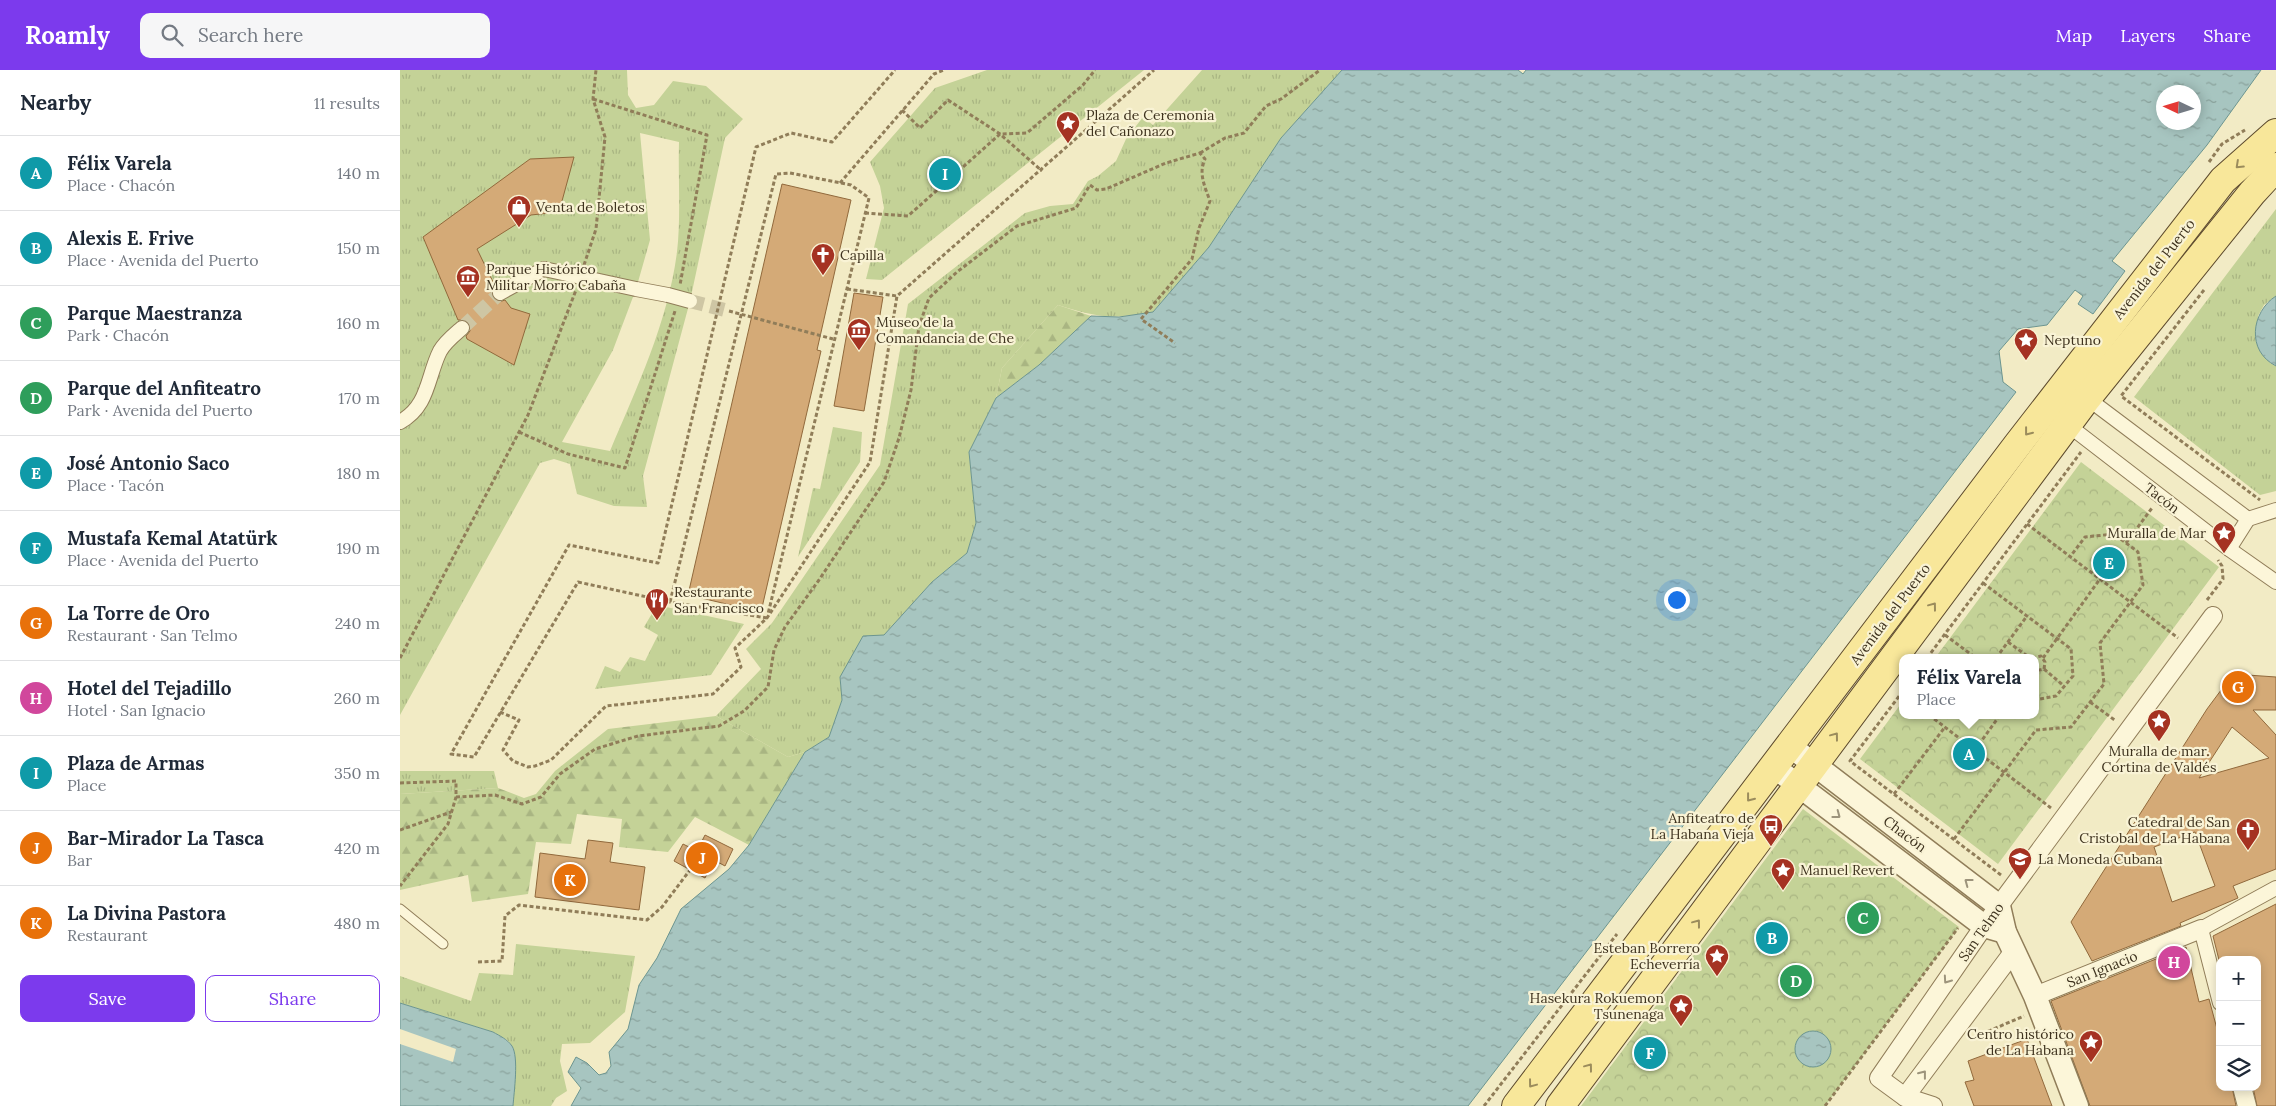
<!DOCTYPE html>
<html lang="en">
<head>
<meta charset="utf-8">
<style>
  :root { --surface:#fff; --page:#f6f6f7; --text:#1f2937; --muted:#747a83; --line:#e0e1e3; --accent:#7c3aed }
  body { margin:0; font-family:Lora,serif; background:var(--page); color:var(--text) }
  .controls { position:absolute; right:15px; bottom:15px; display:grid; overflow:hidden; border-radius:10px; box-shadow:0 2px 12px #0003 }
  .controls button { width:45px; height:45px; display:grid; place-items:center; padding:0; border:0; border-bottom:1px solid var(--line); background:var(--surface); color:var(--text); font:25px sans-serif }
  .compass { position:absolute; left:1756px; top:15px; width:45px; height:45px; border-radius:50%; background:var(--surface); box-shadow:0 2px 12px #0003; rotate:274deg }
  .you { position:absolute; left:1276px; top:529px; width:18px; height:18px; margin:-12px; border:4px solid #fff; border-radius:50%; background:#1a73e8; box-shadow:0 0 0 8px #1a73e833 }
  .badge { display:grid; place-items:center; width:32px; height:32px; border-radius:50%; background:var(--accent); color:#fff; font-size:16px; font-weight:700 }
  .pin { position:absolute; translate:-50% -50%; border:2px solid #fff; box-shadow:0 1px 5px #0006 }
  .popup { position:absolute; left:1499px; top:584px; width:140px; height:65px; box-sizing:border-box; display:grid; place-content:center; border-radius:10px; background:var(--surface); filter:drop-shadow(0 1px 4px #0005); font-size:16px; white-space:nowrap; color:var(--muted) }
  .popup b { font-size:19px; color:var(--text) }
  .popup::after { content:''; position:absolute; left:50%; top:100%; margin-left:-10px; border:10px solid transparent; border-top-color:var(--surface) }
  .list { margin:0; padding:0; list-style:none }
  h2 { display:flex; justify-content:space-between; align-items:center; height:65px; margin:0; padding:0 20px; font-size:21px }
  h2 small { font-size:16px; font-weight:400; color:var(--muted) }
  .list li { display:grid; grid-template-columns:32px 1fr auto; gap:15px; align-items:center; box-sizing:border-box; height:75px; padding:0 20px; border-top:1px solid var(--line) }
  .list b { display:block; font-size:19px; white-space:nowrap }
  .list p { margin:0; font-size:16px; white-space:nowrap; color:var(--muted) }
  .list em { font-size:16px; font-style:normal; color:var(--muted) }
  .actions { display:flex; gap:10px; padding:15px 20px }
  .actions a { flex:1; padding:11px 0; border:1px solid var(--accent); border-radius:10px; text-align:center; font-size:18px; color:var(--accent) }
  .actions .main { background:var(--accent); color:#fff }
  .icon { flex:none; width:28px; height:28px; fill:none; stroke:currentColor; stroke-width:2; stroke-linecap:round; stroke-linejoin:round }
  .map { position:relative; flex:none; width:1876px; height:1036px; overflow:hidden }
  header { display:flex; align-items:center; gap:30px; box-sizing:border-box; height:70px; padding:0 25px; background:var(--accent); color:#fff }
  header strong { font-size:24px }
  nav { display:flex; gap:28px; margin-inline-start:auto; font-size:18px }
  .search { width:350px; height:45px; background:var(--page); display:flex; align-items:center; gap:12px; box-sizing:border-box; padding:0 18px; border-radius:10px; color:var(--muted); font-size:19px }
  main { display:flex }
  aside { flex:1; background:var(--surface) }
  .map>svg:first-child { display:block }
  .grass { fill:url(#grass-tufts); fill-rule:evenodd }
  .forest { fill:url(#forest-firs) }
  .park { fill:url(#park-crowns) }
  .water { fill:url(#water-ripples); stroke:#6c9590; fill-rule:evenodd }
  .pier { fill:#f2ebc5 }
  .building { fill:#d4aa77; stroke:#91693c; fill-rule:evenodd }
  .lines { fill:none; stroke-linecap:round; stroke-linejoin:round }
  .pedestrian-tunnel { stroke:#cec6a4; stroke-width:14; stroke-dasharray:14 7; stroke-linecap:butt }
  .service-casing { stroke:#907d59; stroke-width:11 }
  .pedestrian-casing { stroke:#907d59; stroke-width:16 }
  .minor-casing { stroke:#907d59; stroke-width:20 }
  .tertiary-casing { stroke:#907d59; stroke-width:25 }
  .primary-casing { stroke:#5d4a2d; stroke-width:30 }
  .path { stroke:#907d59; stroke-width:3; stroke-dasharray:4 2.5; stroke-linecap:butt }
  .service { stroke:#fcf6d9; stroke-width:9 }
  .pedestrian { stroke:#fcf6d9; stroke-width:14 }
  .minor { stroke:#fcf6d9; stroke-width:18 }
  .tertiary { stroke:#fcf6d9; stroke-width:22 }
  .primary { stroke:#f8e79a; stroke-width:28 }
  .pedestrian-bridge-casing { stroke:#907d59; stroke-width:16; stroke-linecap:butt }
  .pedestrian-bridge { stroke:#fcf6d9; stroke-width:14 }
  .oneway { stroke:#9b8c5c }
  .oneway2 { stroke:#9d947c }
  .labels { text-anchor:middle; stroke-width:4.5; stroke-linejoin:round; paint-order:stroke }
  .poi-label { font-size:14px; fill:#3e321e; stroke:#f9f3d5; text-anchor:start }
  .street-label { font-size:14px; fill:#3e321e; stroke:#f9f3d5 }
</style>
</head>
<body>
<header>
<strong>Roamly</strong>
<div class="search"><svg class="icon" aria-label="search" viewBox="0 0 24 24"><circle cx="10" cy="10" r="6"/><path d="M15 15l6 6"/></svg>Search here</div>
<nav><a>Map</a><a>Layers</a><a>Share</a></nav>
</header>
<main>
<aside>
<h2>Nearby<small>11 results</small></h2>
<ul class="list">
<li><span class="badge" style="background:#0f9aa8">A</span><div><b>Félix Varela</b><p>Place · Chacón</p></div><em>140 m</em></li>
<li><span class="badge" style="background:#0f9aa8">B</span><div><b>Alexis E. Frive</b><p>Place · Avenida del Puerto</p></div><em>150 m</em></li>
<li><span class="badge" style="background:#2e9e5b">C</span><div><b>Parque Maestranza</b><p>Park · Chacón</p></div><em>160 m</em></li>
<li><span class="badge" style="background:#2e9e5b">D</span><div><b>Parque del Anfiteatro</b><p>Park · Avenida del Puerto</p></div><em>170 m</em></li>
<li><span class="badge" style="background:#0f9aa8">E</span><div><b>José Antonio Saco</b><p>Place · Tacón</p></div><em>180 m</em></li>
<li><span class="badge" style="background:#0f9aa8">F</span><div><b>Mustafa Kemal Atatürk</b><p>Place · Avenida del Puerto</p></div><em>190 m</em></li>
<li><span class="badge" style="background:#e8710a">G</span><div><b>La Torre de Oro</b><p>Restaurant · San Telmo</p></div><em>240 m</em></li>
<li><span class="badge" style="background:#d1479c">H</span><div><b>Hotel del Tejadillo</b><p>Hotel · San Ignacio</p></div><em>260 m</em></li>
<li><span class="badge" style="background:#0f9aa8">I</span><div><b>Plaza de Armas</b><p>Place</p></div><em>350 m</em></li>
<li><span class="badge" style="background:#e8710a">J</span><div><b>Bar-Mirador La Tasca</b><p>Bar</p></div><em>420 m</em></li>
<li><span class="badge" style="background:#e8710a">K</span><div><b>La Divina Pastora</b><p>Restaurant</p></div><em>480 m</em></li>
</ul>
<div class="actions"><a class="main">Save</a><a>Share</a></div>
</aside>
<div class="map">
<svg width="1876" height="1036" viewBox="0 0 1876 1036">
  <defs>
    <pattern id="grass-tufts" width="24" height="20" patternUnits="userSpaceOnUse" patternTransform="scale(1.25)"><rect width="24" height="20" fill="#c4d297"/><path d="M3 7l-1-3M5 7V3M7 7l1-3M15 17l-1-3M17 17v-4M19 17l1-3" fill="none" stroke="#a9b582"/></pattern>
    <pattern id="forest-firs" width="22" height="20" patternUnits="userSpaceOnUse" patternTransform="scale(1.25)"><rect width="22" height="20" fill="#c4d297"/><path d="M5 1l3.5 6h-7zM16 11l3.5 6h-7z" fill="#a9b582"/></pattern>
    <pattern id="park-crowns" width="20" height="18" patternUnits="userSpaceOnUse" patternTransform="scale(1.25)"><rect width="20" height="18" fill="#c4d297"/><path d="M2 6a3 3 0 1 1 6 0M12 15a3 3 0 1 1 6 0" fill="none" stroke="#a9b582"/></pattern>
    <pattern id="water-ripples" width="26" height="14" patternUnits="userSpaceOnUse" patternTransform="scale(1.25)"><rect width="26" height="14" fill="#a7c5c0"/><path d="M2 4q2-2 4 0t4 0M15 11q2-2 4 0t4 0" fill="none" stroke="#89a19b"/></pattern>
  </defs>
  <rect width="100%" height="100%" fill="#f2ebc5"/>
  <!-- grass -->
  <g class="grass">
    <path d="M0,0H227L228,25L236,38L254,35L273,11L306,16L343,49L325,68L290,231L243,406L247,437L214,436L177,424L170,394L154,389L140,393L0,645ZM240,63L279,72C278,106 281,149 277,182C268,252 237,317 210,381L162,372L213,280L236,219L250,170Z"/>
    <polygon points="587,0 744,0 482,210 466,209 484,138 480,116 470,92 535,18"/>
    <path d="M802,0H942L881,68L809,177L753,242C712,249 698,248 658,235L602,298L596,328L569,382L576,453L567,483L532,512L484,565L440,607L442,630L429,667L405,682L388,687L316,646L361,599L346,579L372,553L480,395L508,234L625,143L650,136L673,134L688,111L698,106L716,91L726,69L743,47L753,55Z"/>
    <polygon points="1876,139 1876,226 1864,235 1858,246 1870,293 1876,296 1876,421 1860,425 1734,327"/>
    <polygon points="433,357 462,362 460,392 398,487 413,418 420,419"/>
    <polygon points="257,535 344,554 311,605 195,619 205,596 220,602 230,587 245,591 258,565 244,557"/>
    <polygon points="0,701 94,701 98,718 0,724"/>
    <polygon points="116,874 235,886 225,942 190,973 162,974 160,991 167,1021 156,1028 151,1036 113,1036 113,977 107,970 93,962 0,933 0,906 71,931 79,903 113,905"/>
  </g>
  <!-- forest -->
  <g class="forest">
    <polygon points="658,235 691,246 639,295 596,328 602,298"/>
    <polygon points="316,646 388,687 405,682 349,775 295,747 268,782 219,777 222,749 177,744 171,774 136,772 128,824 72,832 68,805 0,820 0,724 98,718 124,728 136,724 155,701 208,659"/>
  </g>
  <!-- park -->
  <g class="park">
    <polygon points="1681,392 1819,497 1598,794 1460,689 1503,631 1503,645 1635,645 1635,588 1535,588"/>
    <polygon points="1403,739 1559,857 1425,1036 1181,1036"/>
  </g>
  <!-- water -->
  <g class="water">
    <path d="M942,0H1118L1123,4L1126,0H1861L1807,75L1712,191L1725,201L1693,244L1678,234L1683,226L1675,220L1647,255L1618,259L1599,281L1603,312L1616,322L1068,1036H171L181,1018L168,1002L176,987L187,993L199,1005L206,1003L211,996L209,982L228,959L239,915L257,888L281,839L329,799L349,775L405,682L429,667L442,630L440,607L463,566L484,565L532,512L567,483L576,453L569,382L596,328L639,295L691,246L719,247L753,242L809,177L881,68ZM1764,22H1794V52H1764Z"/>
    <path d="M1876,226V296C1846,281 1851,242 1876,226Z"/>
    <path d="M0,933L93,962C100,966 107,969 112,976C119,987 114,1022 113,1036H0Z"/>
    <circle cx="1413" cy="979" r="18"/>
  </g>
  <!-- pier -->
  <polygon class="pier" points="0,959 56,979 53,992 0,974"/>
  <!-- building -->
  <g class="building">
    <polygon points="174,87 159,142 131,145 77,179 95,216 91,222 93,228 99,232 105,230 111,238 130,244 114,295 67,269 66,266 70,261 70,256 65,250 58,250 23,167 130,89"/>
    <polygon points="382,114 451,130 417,280 421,281 361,542 288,525"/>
    <polygon points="454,223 483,227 464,341 434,336"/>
    <path d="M1833,604L1876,607V640H1853L1876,665V799L1833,816L1838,828L1780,853L1781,856L1692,891L1671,852L1807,639ZM1832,657L1869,688L1799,708ZM1795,762L1815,816L1772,832L1754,777Z"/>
    <polygon points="305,765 333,779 325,796 314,790 305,808 274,791 283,774 297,781"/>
    <polygon points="188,770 213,773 210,792 245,797 239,840 135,827 140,783 185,789"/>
    <polygon points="1876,834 1876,1036 1857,1036 1853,1017 1857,1017 1857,890 1819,890 1813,866"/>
    <polygon points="1786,877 1799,932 1809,929 1820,970 1820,1017 1832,1017 1836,1036 1690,1036 1651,931"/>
    <polygon points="1627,969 1652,1036 1574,1036 1565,1012 1574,1010 1568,991"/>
  </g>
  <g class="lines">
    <!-- pedestrian-tunnel -->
    <g class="pedestrian-tunnel">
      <polyline points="290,231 329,241"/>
      <polyline points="62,258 100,223"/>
    </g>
    <!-- service casing -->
    <g class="service-casing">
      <polyline id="service" points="0,839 43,874"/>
    </g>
    <!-- pedestrian casing -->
    <g class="pedestrian-casing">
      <g id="pedestrian">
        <polyline points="236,219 268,225"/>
        <polyline points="100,223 144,199"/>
        <path d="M0,352C29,336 27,307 40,281C45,272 54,265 62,258"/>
        <polyline points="1668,355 1829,479 1848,449 1687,328"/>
        <polyline points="1848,449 1876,440"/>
        <polyline points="1829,479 1876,512"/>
        <polyline points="1820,933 1801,859 1876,818"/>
      </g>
    </g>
    <!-- minor casing -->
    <g class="minor-casing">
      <g id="minor">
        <polyline points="1614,881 1505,1027 1479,1008 1584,856 1813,546"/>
        <polyline points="1635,926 1801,859"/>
        <polyline points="1842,1017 1847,1036"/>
        <polyline points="1505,1027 1533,1036"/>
      </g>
    </g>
    <!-- tertiary casing -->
    <g class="tertiary-casing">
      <g id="tertiary">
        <polyline points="1390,676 1599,836 1605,862 1635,926 1677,1036"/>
        <polyline points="1374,697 1584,856 1605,862"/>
      </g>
    </g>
    <!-- primary casing -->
    <g class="primary-casing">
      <g id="primary">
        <polyline points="1116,1036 1618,374 1823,110 1876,63"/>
        <polyline points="1160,1036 1687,328 1852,123 1876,97"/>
      </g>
    </g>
    <!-- path -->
    <g class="path">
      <polyline points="193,29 307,65 280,215"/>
      <polyline points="502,40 520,58 548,30 600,64 642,101"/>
      <polyline points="800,83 825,68 844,63 866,36 881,29 920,0"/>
      <polyline points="1809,92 1822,74 1845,60"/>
      <polyline points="440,113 534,4 544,0"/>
      <polyline points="465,143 508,146 600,64 627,63 683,15 695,0"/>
      <polyline points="184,195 196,159 205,67 193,29 196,0"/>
      <polyline points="447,219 497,226"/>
      <polyline points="1804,220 1721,326 1860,430"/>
      <polyline points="329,241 433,269"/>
      <polyline points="119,362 168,384 225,398 275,241"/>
      <polyline points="1627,454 1778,568"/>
      <polyline points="1726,473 1752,438"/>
      <polyline points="1583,513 1671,579 1673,606 1656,626 1635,630"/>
      <polyline points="1807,530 1823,509 1822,496 1818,490"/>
      <polyline points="270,532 376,104 390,103 451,115 469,128 368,544"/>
      <polyline points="367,548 270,532 178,512 74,687 51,684 169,475 258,493 356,77 391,63 432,72 495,0"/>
      <polyline points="1545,565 1576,588"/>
      <polyline points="1608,572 1630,588"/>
      <polyline points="0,588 128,345 176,220"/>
      <polyline points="1527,588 1681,382"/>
      <polyline points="1596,588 1627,546"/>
      <polyline points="1632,588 1641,586 1645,592 1644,599 1635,601"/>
      <polyline points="1643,588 1700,509"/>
      <polyline points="1644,599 1664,616"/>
      <polyline points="1503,621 1450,691 1601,805"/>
      <polyline points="1690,632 1716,651"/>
      <polyline points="100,642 119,650 103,680 113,691 128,697 135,696 151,690 206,636 313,624 341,597 335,578 367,548 470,392 497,226 754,0"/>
      <polyline points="1529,645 1651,738"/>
      <polyline points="1575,680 1600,645"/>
      <polyline points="0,713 56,711 56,727 48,754 0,816"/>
      <polyline points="1494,724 1545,657"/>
      <path d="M56,727L95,725L122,734L141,727L160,704L195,679L238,666L319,656L344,641L368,617L374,580L385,557L419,510L484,412L499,368L511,320L519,256L529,228L557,202L617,156L676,138L690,115L697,120L706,119L766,93L800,83L805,89C798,103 805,117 810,131L799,158L792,189L741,249L775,273"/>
      <polyline points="0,760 51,742"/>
      <polyline points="1554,769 1636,660 1671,657 1704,614 1700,573 1743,515 1738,482 1714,464 1685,467 1670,487"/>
      <polyline points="78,892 102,891 105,846 119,835 247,850 262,837 290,800"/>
      <polyline points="1570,969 1624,946"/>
      <polyline points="1084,1036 1217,864"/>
      <polyline points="1425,1036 1558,858"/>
    </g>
    <!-- service -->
    <use href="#service" class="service"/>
    <!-- pedestrian -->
    <use href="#pedestrian" class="pedestrian"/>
    <!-- minor -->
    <use href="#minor" class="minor"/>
    <!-- tertiary -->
    <use href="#tertiary" class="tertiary"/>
    <!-- primary -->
    <use href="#primary" class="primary"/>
    <!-- pedestrian-bridge casing -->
    <g class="pedestrian-bridge-casing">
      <g id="pedestrian-bridge">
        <polyline points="144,199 236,219"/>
        <polyline points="268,225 290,231"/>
      </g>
    </g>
    <!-- pedestrian-bridge -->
    <use href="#pedestrian-bridge" class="pedestrian-bridge"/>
  </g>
  <!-- one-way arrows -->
  <defs><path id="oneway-chevron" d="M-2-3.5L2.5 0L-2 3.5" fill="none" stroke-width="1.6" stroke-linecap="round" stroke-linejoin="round" transform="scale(1.25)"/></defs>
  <g class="oneway">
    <use href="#oneway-chevron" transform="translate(1839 95) rotate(137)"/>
    <use href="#oneway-chevron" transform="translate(1628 362) rotate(128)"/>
    <use href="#oneway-chevron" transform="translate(1533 536) rotate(-53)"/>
    <use href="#oneway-chevron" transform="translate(1435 666) rotate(-53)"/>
    <use href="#oneway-chevron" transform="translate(1350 728) rotate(128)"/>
    <use href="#oneway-chevron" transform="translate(1297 853) rotate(-53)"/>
    <use href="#oneway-chevron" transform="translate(1189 997) rotate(-53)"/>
    <use href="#oneway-chevron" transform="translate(1132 1014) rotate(127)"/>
  </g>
  <g class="oneway2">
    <use href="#oneway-chevron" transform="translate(1437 745) rotate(37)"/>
    <use href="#oneway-chevron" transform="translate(1568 812) rotate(-143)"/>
    <use href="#oneway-chevron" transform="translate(1547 910) rotate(125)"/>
    <use href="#oneway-chevron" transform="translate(1523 1004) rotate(-52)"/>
  </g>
  <!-- icons -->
  <defs>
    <g id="sight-pin" transform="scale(1.25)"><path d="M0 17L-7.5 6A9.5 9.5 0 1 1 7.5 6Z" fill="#a53222" stroke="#f9f3d5"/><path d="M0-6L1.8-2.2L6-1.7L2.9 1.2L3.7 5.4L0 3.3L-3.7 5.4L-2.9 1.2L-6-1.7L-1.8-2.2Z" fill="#fff"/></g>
    <g id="shop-pin" transform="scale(1.25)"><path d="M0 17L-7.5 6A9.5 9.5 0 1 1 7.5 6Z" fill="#a53222" stroke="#f9f3d5"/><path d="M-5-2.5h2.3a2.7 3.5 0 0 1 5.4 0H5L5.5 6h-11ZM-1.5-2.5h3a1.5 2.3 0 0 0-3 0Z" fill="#fff"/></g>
    <g id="church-pin" transform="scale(1.25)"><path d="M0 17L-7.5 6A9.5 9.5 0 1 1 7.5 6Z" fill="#a53222" stroke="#f9f3d5"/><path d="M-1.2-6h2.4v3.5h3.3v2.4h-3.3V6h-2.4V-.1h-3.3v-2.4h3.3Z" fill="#fff"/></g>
    <g id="museum-pin" transform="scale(1.25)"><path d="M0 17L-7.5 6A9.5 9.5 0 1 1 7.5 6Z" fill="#a53222" stroke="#f9f3d5"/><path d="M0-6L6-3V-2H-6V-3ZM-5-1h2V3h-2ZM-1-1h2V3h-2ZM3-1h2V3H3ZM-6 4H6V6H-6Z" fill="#fff"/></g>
    <g id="restaurant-pin" transform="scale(1.25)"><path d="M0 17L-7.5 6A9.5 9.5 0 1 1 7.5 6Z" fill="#a53222" stroke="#f9f3d5"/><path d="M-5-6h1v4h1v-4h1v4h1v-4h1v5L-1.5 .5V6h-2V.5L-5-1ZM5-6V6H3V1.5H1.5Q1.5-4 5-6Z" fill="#fff"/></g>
    <g id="bus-pin" transform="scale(1.25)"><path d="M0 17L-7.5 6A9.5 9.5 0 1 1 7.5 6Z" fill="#a53222" stroke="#f9f3d5"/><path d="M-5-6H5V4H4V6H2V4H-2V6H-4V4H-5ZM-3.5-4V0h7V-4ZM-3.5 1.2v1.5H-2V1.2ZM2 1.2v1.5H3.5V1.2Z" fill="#fff"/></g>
    <g id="school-pin" transform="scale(1.25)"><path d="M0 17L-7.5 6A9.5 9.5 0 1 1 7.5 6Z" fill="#a53222" stroke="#f9f3d5"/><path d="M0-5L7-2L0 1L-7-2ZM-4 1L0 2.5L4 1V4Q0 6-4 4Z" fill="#fff"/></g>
  </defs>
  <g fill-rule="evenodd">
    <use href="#sight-pin" x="668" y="53"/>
    <use href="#shop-pin" x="119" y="137"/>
    <use href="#church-pin" x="423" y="185"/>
    <use href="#museum-pin" x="68" y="207"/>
    <use href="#museum-pin" x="459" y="260"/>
    <use href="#sight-pin" x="1626" y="270"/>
    <use href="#sight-pin" x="1824" y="463"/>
    <use href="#restaurant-pin" x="257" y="530"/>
    <use href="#sight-pin" x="1759" y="651"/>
    <use href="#bus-pin" x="1371" y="756"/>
    <use href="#church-pin" x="1848" y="760"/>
    <use href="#school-pin" x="1620" y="789"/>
    <use href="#sight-pin" x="1383" y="800"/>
    <use href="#sight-pin" x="1317" y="886"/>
    <use href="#sight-pin" x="1281" y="936"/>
    <use href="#sight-pin" x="1691" y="972"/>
  </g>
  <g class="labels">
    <!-- poi labels -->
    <g class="poi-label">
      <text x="686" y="50">Plaza de Ceremonia<tspan x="686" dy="16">del Cañonazo</tspan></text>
      <text x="136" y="142">Venta de Boletos</text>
      <text x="440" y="190">Capilla</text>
      <text x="86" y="204">Parque Histórico<tspan x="86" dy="16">Militar Morro Cabaña</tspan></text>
      <text x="476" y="257">Museo de la<tspan x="476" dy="16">Comandancia de Che</tspan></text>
      <text x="1644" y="275">Neptuno</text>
      <text x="1806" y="468" text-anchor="end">Muralla de Mar</text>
      <text x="274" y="527">Restaurante<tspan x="274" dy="16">San Francisco</tspan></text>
      <text x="1759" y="686" text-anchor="middle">Muralla de mar.<tspan x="1759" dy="16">Cortina de Valdés</tspan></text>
      <text x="1354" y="753" text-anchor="end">Anfiteatro de<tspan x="1354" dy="16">La Habana Vieja</tspan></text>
      <text x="1830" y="757" text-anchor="end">Catedral de San<tspan x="1830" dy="16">Cristobal de La Habana</tspan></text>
      <text x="1638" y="794">La Moneda Cubana</text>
      <text x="1400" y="805">Manuel Revert</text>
      <text x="1300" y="883" text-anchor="end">Esteban Borrero<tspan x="1300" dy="16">Echeverría</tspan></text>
      <text x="1264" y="933" text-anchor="end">Hasekura Rokuemon<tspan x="1264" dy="16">Tsunenaga</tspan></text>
      <text x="1674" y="969" text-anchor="end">Centro histórico<tspan x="1674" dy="16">de La Habana</tspan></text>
    </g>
    <!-- street labels -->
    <g class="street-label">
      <text transform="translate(1754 199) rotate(-52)" y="5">Avenida del Puerto</text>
      <text transform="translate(1762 428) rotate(38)" y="5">Tacón</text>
      <text transform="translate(1490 544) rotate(-53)" y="5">Avenida del Puerto</text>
      <text transform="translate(1505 764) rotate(37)" y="5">Chacón</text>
      <text transform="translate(1581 862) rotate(-55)" y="5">San Telmo</text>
      <text transform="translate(1702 899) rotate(-22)" y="5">San Ignacio</text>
    </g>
  </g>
</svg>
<div class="controls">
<button>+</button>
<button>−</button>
<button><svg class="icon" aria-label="layers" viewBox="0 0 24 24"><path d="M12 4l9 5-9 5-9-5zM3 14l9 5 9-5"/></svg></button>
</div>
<svg class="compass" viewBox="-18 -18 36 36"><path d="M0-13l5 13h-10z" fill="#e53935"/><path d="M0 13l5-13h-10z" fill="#747a83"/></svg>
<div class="you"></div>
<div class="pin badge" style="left:1569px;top:684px;background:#0f9aa8">A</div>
<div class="popup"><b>Félix Varela</b>Place</div>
<div class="pin badge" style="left:1372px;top:868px;background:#0f9aa8">B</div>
<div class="pin badge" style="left:1463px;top:848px;background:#2e9e5b">C</div>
<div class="pin badge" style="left:1396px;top:911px;background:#2e9e5b">D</div>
<div class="pin badge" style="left:1709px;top:493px;background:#0f9aa8">E</div>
<div class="pin badge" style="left:1250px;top:983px;background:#0f9aa8">F</div>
<div class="pin badge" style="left:1838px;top:617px;background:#e8710a">G</div>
<div class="pin badge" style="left:1774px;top:892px;background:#d1479c">H</div>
<div class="pin badge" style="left:545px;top:104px;background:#0f9aa8">I</div>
<div class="pin badge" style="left:302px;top:788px;background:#e8710a">J</div>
<div class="pin badge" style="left:170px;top:810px;background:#e8710a">K</div>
</div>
</main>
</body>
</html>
